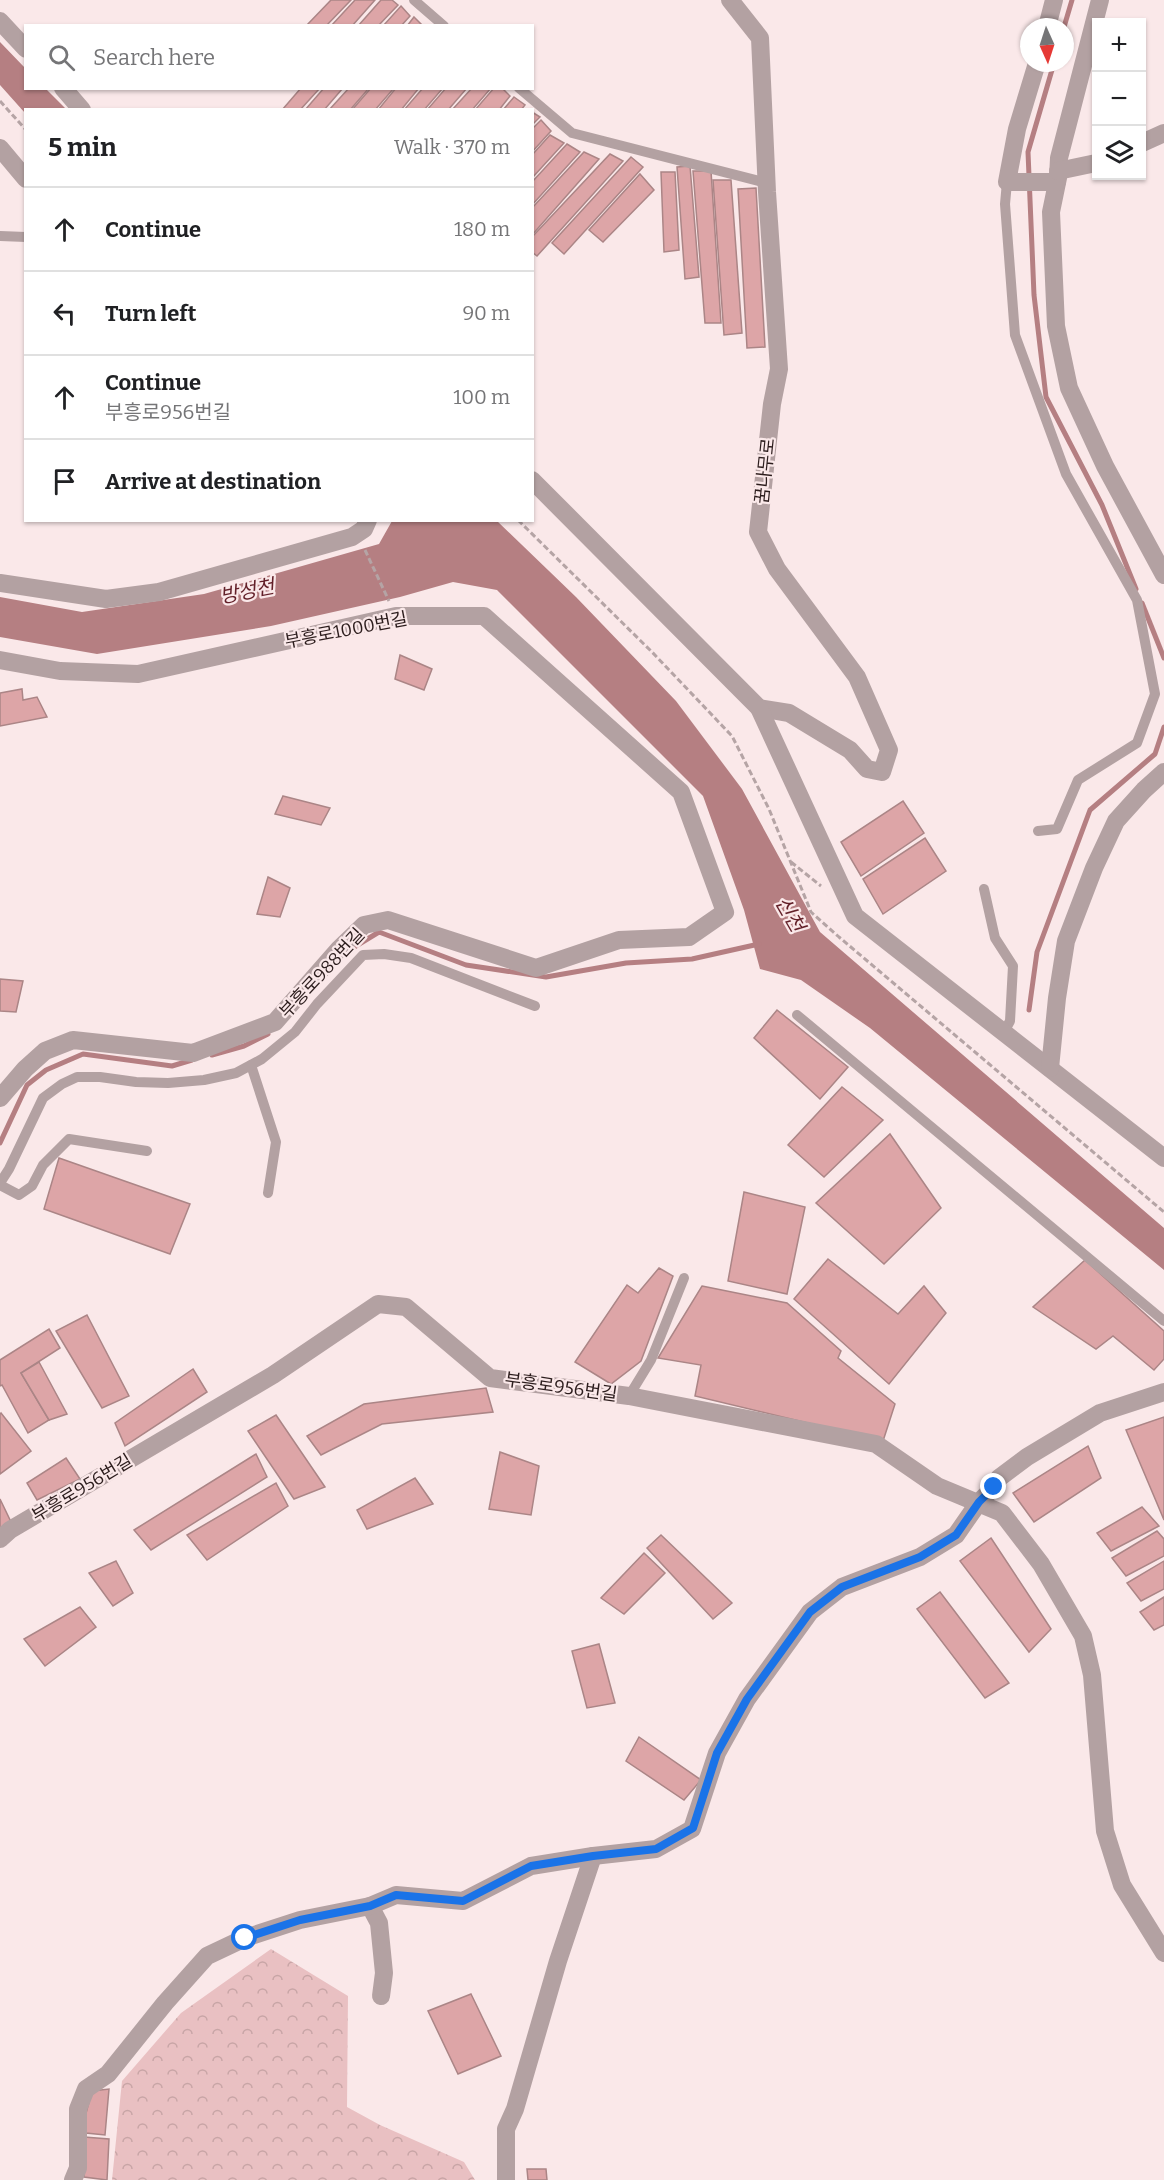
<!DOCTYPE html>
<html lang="en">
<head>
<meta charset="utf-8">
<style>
  :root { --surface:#fff; --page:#f2f2f2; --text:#202124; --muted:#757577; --line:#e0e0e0 }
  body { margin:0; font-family:Bitter,"Noto Sans KR",serif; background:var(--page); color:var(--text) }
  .controls { position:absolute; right:18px; top:18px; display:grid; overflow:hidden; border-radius:0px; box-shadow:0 2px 4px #0004 }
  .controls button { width:54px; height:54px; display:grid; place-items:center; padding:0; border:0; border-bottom:2px solid var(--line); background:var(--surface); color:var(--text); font:30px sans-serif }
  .compass { position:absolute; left:1020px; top:18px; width:54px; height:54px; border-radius:50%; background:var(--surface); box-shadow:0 2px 4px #0004; rotate:177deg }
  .stop { position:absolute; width:18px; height:18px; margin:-14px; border:4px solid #1a73e8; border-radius:50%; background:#fff }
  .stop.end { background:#1a73e8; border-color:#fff; box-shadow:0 2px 6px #0008 }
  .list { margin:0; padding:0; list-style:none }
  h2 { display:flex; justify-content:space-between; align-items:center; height:78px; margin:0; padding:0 24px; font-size:26px }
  h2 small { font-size:20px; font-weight:400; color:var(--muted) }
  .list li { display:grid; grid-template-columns:39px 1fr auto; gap:18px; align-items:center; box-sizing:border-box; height:84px; padding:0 24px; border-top:2px solid var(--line) }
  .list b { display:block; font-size:22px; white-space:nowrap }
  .list p { margin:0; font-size:20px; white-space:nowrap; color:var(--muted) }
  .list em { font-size:20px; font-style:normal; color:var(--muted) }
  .icon { flex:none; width:33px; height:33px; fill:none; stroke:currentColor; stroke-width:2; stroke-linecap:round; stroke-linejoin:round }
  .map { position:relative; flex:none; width:1164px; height:2180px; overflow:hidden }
  .search { position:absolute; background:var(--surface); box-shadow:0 2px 4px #0004; left:24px; top:24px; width:510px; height:66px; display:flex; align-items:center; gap:15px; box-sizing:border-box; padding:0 21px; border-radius:0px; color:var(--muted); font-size:22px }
  .panel { position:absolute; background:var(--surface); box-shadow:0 2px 4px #0004; left:24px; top:108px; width:510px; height:414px; border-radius:0px }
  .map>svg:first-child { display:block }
  .forest { fill:url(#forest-crowns) }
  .water { fill:#b57f82 }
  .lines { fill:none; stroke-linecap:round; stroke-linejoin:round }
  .stream { stroke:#b57f82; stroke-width:5 }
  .building { fill:#dda5a7; stroke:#ab8586; stroke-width:1.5 }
  .path { stroke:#b5a4a5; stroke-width:3; stroke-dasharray:6 3; stroke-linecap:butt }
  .service { stroke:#b3a1a2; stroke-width:10 }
  .minor { stroke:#b3a1a2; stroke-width:18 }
  .route { stroke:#1a73e8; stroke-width:8 }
  .labels { text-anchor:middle; stroke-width:4.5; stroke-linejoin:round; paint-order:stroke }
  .street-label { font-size:18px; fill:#2c1d1d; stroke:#fae8e9 }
  .water-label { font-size:20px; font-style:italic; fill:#621f28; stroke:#fae8e9 }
</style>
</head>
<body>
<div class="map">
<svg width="1164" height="2180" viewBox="0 0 1164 2180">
  <defs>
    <pattern id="forest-crowns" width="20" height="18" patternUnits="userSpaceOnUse" patternTransform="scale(1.5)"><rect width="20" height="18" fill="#e9c0c2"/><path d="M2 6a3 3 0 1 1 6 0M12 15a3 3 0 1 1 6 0" fill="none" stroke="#c8a5a6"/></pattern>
  </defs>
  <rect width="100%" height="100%" fill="#fae8e9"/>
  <!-- forest -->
  <polygon class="forest" points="271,1949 348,1996 347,2107 380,2125 464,2162 475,2180 112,2180 122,2081 181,2013"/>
  <!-- water -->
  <g class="water">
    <polygon points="0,42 25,68 26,88 46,89 66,109 26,110 25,113 0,85"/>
    <polygon points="392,521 497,521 576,597 676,701 742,789 820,932 1164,1228 1164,1270 870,1028 801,980 760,969 744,910 703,796 497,590 453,582 400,597 271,626 97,654 0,637 0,597 82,612 204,594 379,544"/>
  </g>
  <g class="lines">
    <!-- stream -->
    <g class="stream">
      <polyline points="1064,27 1072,0"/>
      <polyline points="1054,63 1028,152 1034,295 1046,397 1102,505 1136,589"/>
      <polyline points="1142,603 1164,658"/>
      <polyline points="351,949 379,932 466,965 546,977 626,963 692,959 759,944"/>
      <polyline points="1029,1010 1037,952 1090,810 1155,754 1164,727"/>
      <polyline points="212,1055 244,1046 268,1034"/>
      <polyline points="0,1143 27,1085 46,1070 83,1054 172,1066 192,1060"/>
    </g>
  </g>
  <!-- building -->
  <g class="building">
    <polygon points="331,0 351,0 326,26 306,26"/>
    <polygon points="355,0 375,0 352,26 331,26"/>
    <polygon points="381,0 392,0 398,5 378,26 358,26"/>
    <polygon points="401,6 410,16 401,26 383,26"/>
    <polygon points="414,17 423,26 407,26"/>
    <polygon points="301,88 320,88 300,110 282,110"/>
    <polygon points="324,88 343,88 324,110 305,110"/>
    <polygon points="349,88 369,88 350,110 329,110"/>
    <polygon points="371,88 394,88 375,110 352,110"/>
    <polygon points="396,88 419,88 401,110 378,110"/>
    <polygon points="423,88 443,88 424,110 404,110"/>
    <polygon points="446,88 467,88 448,110 427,110"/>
    <polygon points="472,88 491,88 472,110 452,110"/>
    <polygon points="494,88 502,88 510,96 499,110 475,110"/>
    <polygon points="514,97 525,105 521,110 503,110"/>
    <polygon points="532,112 540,117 532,125"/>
    <polygon points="541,120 551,131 532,152 532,129"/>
    <polygon points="550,135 564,143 532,178 532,155"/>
    <polygon points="567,144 580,152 532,205 532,182"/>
    <polygon points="584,152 599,159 532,235 532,208"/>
    <polygon points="610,154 623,161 537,256 532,252 532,237"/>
    <polygon points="631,157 643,167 564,254 552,243"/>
    <polygon points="690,166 699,277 685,279 677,167"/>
    <polygon points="693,171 711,171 721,323 705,323"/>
    <polygon points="661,172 675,172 679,250 664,252"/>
    <polygon points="640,174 654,190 603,242 589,230"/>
    <polygon points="713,180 731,180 742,333 724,335"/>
    <polygon points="756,188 765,347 747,348 738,189"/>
    <polygon points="400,655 432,669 424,690 395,679"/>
    <polygon points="22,689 23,700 37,697 47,717 0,726 0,693"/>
    <polygon points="283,796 330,808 321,825 275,814"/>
    <polygon points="903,801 924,833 861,876 841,842"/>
    <polygon points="925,838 946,871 883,914 863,879"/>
    <polygon points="268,877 290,888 280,917 257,914"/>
    <polygon points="0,979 23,981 16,1012 0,1011"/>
    <polygon points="777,1010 848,1067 820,1099 754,1038"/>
    <polygon points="842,1087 883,1120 824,1177 788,1145"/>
    <polygon points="890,1134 941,1208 884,1264 816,1203"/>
    <polygon points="59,1158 190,1204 170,1254 44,1209"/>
    <polygon points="744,1192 805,1207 787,1294 728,1281"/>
    <polygon points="828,1259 898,1314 924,1286 946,1313 889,1384 794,1299"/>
    <polygon points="1085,1260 1164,1331 1164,1359 1154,1370 1113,1336 1096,1349 1033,1307"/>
    <polygon points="659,1268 673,1276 641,1361 611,1384 575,1362 627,1285 638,1293"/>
    <polygon points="702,1286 787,1303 841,1351 838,1358 895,1404 883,1441 695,1396 701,1365 658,1358"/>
    <polygon points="87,1315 129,1396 102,1408 56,1331"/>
    <polygon points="49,1329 60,1348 21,1373 49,1420 28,1433 2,1385 0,1386 0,1360"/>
    <polygon points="39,1362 67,1414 49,1420 21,1373"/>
    <polygon points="193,1369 207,1392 125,1446 115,1423"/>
    <polygon points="486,1388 493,1412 382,1424 321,1455 307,1436 364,1404"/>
    <polygon points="1,1413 31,1451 0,1474 0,1414"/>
    <polygon points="276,1415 325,1487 294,1499 248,1431"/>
    <polygon points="1164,1417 1164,1520 1126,1430"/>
    <polygon points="1088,1446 1101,1478 1034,1522 1013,1493"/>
    <polygon points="500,1452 539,1466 531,1515 489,1509"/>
    <polygon points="256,1454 267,1477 151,1550 134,1530"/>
    <polygon points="66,1458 80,1479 37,1500 27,1483"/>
    <polygon points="415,1478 433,1504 367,1529 357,1510"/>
    <polygon points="276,1483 288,1506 207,1560 187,1535"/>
    <polygon points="0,1499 12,1524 0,1533"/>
    <polygon points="1142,1507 1159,1526 1111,1551 1097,1533"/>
    <polygon points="1157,1531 1164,1539 1164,1556 1126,1576 1112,1558"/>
    <polygon points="661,1535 732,1603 713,1619 647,1548"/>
    <polygon points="991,1538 1051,1629 1029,1652 960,1561"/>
    <polygon points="644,1553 665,1573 624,1614 601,1598"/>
    <polygon points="116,1561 133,1593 113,1606 89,1573"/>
    <polygon points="1164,1561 1164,1589 1141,1601 1127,1583"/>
    <polygon points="940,1592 1009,1683 985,1698 917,1609"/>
    <polygon points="1164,1597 1164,1625 1154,1630 1140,1612"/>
    <polygon points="80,1607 96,1627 45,1666 24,1639"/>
    <polygon points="599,1644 615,1703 587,1708 572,1651"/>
    <polygon points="639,1737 701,1780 684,1800 626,1761"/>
    <polygon points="471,1994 501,2056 458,2074 428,2011"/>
    <polygon points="109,2089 105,2135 86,2133 85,2117 92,2091"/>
    <polygon points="84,2137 109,2139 107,2180 84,2177"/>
    <polygon points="527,2169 546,2169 547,2180 528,2180"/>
  </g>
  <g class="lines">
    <!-- path -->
    <g class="path">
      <polyline points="0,101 26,130"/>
      <polyline points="518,520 652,652 732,736 769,809 811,912 839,937 1164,1212"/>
      <polyline points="365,550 389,601"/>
      <polyline points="791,862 821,886"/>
    </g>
    <!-- service -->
    <g class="service">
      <polyline points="414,0 444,26"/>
      <polyline points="519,88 572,133 767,183"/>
      <polyline points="1007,182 1005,204 1015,335 1066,474 1137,600 1155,694 1137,743 1078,780 1057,829 1038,831"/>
      <polyline points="0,236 26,237"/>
      <polyline points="984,889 995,938 1013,966 1010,1021 1004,1032"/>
      <polyline points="797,1015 1164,1321"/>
      <polyline points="251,1065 276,1142 268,1193"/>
      <polyline points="0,1183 9,1169 43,1098 62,1084 77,1077 100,1077 136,1082 168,1083 204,1080 236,1073 262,1059 295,1032 317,1004 363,955 384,954 411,958 535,1006"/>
      <polyline points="0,1185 19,1195 32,1186 43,1165 69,1139 147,1151"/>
      <polyline points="629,1396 651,1360 684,1278"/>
    </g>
    <!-- minor -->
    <g class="minor">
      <polyline points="730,0 760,38 767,192 779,369 772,404 758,532 777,569 857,677 889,750 882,772 867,769 850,750 789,713 759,708"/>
      <polyline points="1100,0 1059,158 1058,178 1051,212 1056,326 1069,388 1105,466 1164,575"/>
      <polyline points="0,21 26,49"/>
      <polyline points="1047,27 1054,0"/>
      <polyline points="1037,63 1017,129 1007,182 1057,182"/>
      <polyline points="63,88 82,110"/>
      <polyline points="1142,143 1164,133"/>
      <polyline points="0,148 26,179"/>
      <polyline points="1058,171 1096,163"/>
      <polyline points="532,480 759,708 855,916 1164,1158"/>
      <polyline points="0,583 106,599 159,592 352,537 364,529 368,520"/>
      <polyline points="0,660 60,671 138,674 396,616 484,616 681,792 725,912 689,937 619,940 536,968 388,920 364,925 339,949 275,1022 193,1053 73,1040 45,1051 25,1069 0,1098"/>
      <polyline points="1050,1068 1057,998 1066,941 1094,868 1116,821 1144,790 1164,772"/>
      <polyline points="0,1539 10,1530 273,1375 378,1304 406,1307 490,1378 629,1396 876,1444 937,1486 1002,1513 1041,1564 1083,1636 1092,1675 1105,1831 1122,1885 1164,1953"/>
      <polyline points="370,1906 379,1923 384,1973 381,1996"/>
      <polyline points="73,2180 78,2168 78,2109 86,2089 108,2074 165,2003 207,1956 245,1938 300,1920 370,1906 396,1895 463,1901 531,1866 593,1856 656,1849 692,1829 717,1753 747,1699 810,1612 842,1587 920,1557 956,1535 979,1502 994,1487 999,1478 1027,1457 1100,1413 1164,1392"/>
      <polyline points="506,2180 506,2129 515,2109 558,1961 593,1856"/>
    </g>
  </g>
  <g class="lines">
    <!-- route -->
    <polyline class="route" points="245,1938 300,1920 370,1906 396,1895 463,1901 531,1866 593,1856 656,1849 693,1828 717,1753 747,1699 810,1612 842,1587 920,1557 956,1535 979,1502 994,1487"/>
  </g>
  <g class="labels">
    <!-- street labels -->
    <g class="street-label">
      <text transform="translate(765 471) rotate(-84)" y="6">꿈나무로</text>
      <text transform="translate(346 630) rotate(-11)" y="6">부흥로1000번길</text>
      <text transform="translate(322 973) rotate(-47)" y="6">부흥로988번길</text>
      <text transform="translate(561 1387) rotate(8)" y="6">부흥로956번길</text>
      <text transform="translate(82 1488) rotate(-31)" y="6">부흥로956번길</text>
    </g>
    <!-- water labels -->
    <g class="water-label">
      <text transform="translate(247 591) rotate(-11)" y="7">방성천</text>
      <text transform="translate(790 914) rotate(60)" y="7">신천</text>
    </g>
  </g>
</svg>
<div class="controls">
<button>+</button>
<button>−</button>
<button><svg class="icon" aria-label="layers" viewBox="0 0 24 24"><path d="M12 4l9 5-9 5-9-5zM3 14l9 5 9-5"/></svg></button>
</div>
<svg class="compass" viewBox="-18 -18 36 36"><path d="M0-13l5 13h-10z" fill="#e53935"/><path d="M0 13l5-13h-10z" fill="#757577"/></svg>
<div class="stop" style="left:245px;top:1938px"></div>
<div class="stop end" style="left:994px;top:1487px"></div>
<div class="search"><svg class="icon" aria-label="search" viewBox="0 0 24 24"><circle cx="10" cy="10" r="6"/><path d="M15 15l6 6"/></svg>Search here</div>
<section class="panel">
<h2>5 min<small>Walk · 370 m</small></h2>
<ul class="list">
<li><svg class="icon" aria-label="ahead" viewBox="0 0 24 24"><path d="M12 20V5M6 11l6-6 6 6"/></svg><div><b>Continue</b></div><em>180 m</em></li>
<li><svg class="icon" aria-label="left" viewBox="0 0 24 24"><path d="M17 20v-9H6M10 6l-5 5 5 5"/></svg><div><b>Turn left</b></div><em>90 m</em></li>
<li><svg class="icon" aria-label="ahead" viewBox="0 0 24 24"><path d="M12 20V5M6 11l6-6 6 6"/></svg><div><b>Continue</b><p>부흥로956번길</p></div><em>100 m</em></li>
<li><svg class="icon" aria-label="arrive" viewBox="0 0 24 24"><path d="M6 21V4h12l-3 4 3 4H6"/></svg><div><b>Arrive at destination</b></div></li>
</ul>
</section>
</div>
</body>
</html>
